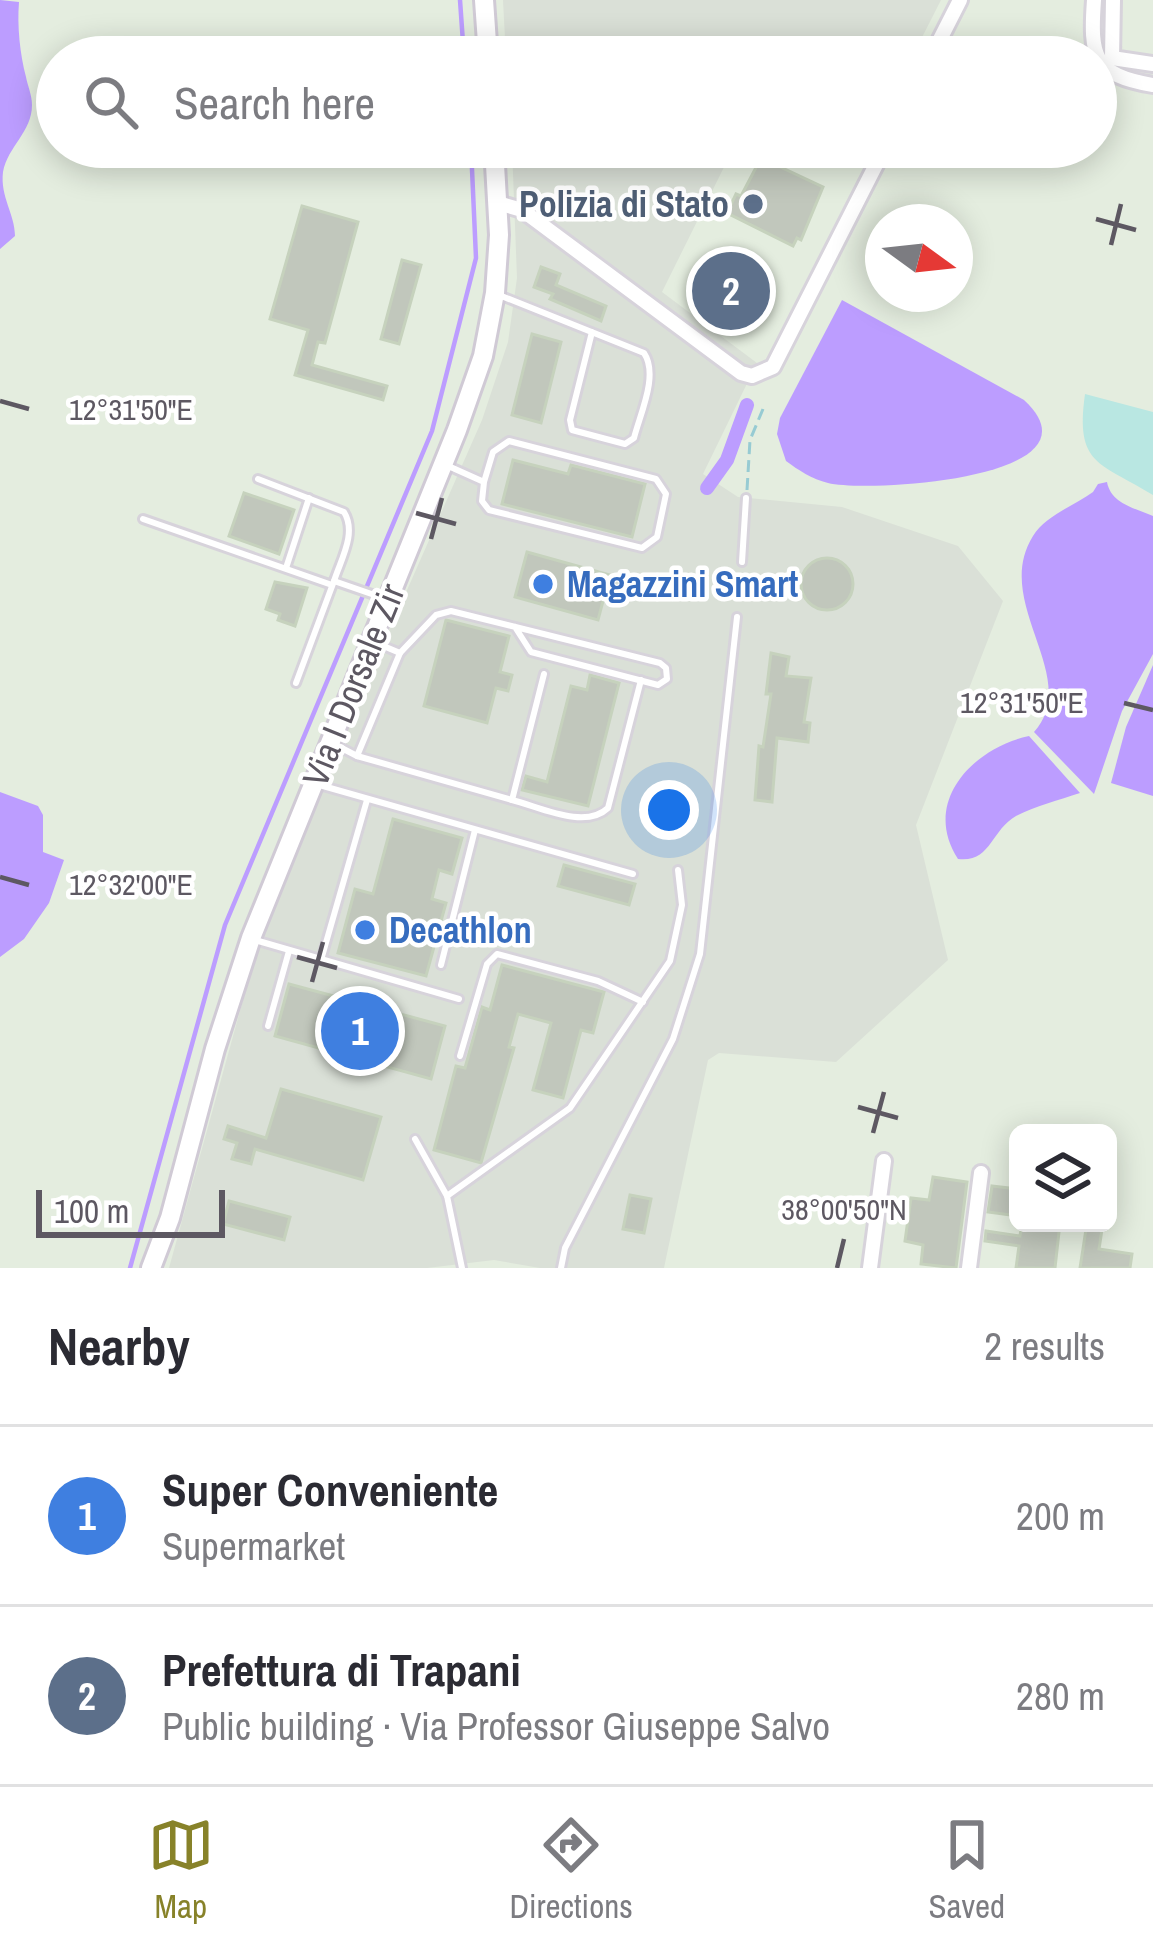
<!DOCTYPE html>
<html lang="en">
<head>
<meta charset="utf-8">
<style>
  :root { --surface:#fff; --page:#f7f7f7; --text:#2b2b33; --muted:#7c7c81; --line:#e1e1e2; --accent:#878229 }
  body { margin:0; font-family:"Archivo Narrow",sans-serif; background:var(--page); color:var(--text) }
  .controls { position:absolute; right:36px; bottom:36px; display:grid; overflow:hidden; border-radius:18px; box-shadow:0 6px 30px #0003 }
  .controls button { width:108px; height:108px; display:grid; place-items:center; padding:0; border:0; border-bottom:3px solid var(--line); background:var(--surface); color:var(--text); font:60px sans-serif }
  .compass { position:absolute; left:865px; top:204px; width:108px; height:108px; border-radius:50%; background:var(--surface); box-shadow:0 6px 30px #0003; rotate:105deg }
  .scale { position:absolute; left:36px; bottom:30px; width:189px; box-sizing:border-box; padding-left:12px; border:6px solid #5d5862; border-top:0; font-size:33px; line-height:42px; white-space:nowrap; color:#5d5862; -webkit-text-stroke:9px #fff; paint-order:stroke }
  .you { position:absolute; left:669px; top:810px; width:42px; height:42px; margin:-30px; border:9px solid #fff; border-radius:50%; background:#1a73e8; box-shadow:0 0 0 18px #1a73e833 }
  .badge { display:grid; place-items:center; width:78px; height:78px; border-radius:50%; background:var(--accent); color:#fff; font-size:39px; font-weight:700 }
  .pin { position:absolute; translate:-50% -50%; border:6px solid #fff; box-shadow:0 3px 12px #0006 }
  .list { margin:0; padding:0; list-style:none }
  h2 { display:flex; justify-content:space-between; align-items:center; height:156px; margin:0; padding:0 48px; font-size:51px }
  h2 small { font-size:39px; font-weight:400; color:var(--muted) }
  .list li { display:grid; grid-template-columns:78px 1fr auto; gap:36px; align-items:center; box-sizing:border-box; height:180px; padding:0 48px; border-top:3px solid var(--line) }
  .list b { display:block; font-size:45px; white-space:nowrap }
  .list p { margin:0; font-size:39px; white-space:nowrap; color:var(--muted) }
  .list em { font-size:39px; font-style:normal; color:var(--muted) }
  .icon { flex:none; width:66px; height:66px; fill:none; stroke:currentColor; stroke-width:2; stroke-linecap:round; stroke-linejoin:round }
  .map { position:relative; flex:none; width:1153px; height:1268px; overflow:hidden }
  .search { position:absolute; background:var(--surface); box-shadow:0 6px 30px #0003; left:36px; right:36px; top:36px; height:132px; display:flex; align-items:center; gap:30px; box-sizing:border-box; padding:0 42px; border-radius:66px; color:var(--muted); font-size:45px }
  .sheet { height:516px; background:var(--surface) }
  nav { display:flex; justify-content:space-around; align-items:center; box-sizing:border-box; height:168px; border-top:3px solid var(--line); background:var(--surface); font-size:33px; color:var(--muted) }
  nav a { display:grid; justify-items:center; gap:6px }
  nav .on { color:var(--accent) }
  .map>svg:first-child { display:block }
  .industrial { fill:#dae0d7 }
  .green { fill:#b9e7e2 }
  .water { fill:#bc9dff }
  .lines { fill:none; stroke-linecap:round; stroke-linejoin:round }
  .stream { stroke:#bc9dff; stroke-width:4.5 }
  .canal { stroke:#bc9dff; stroke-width:14 }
  .building { fill:#c1c7bc; stroke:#c6d2bd; stroke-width:3 }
  .service-casing { stroke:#d7d3db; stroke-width:12 }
  .minor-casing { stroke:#d7d3db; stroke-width:20 }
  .secondary-casing { stroke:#d0cad5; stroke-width:24 }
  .path { stroke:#97cbd3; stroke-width:3; stroke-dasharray:12 6; stroke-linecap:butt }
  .service { stroke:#fff; stroke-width:6 }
  .minor { stroke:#fff; stroke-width:14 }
  .secondary { stroke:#fff; stroke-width:18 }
  .ticks { fill:none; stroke:#5d5862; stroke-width:4.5 }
  .service-dot { fill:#5c6f8a; stroke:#fff; stroke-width:4.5 }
  .shop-dot { fill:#3f7fe0; stroke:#fff; stroke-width:4.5 }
  .labels { text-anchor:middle; stroke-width:9; stroke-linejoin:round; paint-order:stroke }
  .service-label { font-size:36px; font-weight:bold; fill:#4e5e75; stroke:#fff; text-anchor:end }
  .shop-label { font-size:36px; font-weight:bold; fill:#366cbe; stroke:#fff; text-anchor:start }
  .street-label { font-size:36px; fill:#5d5862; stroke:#fff }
  .ticks-label { font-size:30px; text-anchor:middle; fill:#5d5862; stroke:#fff; stroke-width:9; stroke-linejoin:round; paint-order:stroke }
</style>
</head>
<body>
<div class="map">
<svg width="1153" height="1268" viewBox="0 0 1153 1268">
  <rect width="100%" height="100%" fill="#e4eddf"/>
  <!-- industrial -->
  <g class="industrial">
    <polygon points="503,0 941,0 912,57 506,57"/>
    <polygon points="512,147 734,147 662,292 757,363 703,474 738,497 842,507 958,546 1003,601 916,825 948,960 836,1062 719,1053 708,1060 664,1268 540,1268 494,1260 427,1268 169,1268 256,953 322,783 482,420 508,342 517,278"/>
  </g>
  <!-- green -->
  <path class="green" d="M1085,394L1153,412V495C1099,462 1075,465 1085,394Z"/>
  <!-- water -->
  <g class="water">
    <path d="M0,0L19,2C17,26 20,54 26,77C28,87 32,95 32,105C32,132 8,146 3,172C0,197 15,214 15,236L0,249Z"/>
    <path d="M842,300L1024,400C1109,479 868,493 828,483C812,479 798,470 786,461L777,434L780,418Z"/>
    <path d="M1107,482C1111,504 1135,508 1153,516V654L1122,711L1094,794L1034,732C1083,677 991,603 1033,536C1045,516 1075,505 1093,492L1098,484Z"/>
    <polygon points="1153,665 1153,796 1111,783 1126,727"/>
    <path d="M1029,736L1080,793C1059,800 1035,806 1016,816C991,830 991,863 958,859C921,802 973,748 1029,736Z"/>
    <polygon points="0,792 38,806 43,815 43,852 64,860 49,903 24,939 0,957"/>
  </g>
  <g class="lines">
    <!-- stream -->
    <g class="stream">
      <polyline points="460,0 464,57"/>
      <polyline points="130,1268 225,925 432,431 476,258 471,147"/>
    </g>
    <!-- canal -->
    <polyline class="canal" points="707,488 727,460 747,405"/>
  </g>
  <!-- building -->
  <g class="building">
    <polygon points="761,158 823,187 801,240 797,238 793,246 727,213 736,194 741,196"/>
    <polygon points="302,206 358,222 325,343 318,342 312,365 387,386 383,400 295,375 308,330 270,319"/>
    <polygon points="402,260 421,265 399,344 381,339"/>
    <polygon points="541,267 560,274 556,285 606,306 601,321 550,299 553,294 534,287"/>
    <polygon points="712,270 759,295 750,312 702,287"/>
    <polygon points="532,334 561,342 541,423 512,415"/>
    <polygon points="513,460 568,474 571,465 645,484 632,537 502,504"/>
    <polygon points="244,493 294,510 279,554 229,536"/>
    <polygon points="527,552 610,575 598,620 515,597"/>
    <circle cx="827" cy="584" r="26"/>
    <polygon points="275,582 307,588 295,626 278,620 280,614 266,609"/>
    <polygon points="446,620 509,636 500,672 512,675 508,691 496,688 487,723 424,706"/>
    <polygon points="771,653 789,657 786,676 811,678 804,722 810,723 808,742 777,738 772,802 755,800 759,746 763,747 771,694 766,694"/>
    <polygon points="590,675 619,683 588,806 522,790 526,776 547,782 571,686 587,690"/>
    <polygon points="393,819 462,838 452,874 439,870 432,899 446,903 426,976 338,953 355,889 373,894"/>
    <polygon points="564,865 635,884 629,905 558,886"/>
    <polygon points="502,965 604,992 593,1033 581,1030 563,1098 533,1090 551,1023 518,1014 509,1047 514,1048 481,1163 434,1150 456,1066 465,1068 482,1007 490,1010"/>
    <polygon points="289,984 445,1026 431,1079 275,1036"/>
    <polygon points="281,1089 381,1117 363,1180 255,1149 251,1164 232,1159 237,1143 224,1139 228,1126 266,1138"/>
    <polygon points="933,1177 967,1182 956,1268 921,1264 923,1245 905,1241 911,1198 929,1200"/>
    <polygon points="992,1186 1018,1189 1018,1216 988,1212"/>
    <polygon points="630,1195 651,1199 644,1233 623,1229"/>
    <polygon points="229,1201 290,1217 284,1240 223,1224"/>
    <polygon points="1022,1223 1060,1223 1055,1268 1016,1268 1019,1246 985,1241 986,1231 1020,1236"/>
    <polygon points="1087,1223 1103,1223 1099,1249 1132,1254 1130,1268 1080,1268"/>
  </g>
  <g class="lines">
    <!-- service casing -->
    <g class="service-casing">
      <g id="service">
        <path d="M499,295L644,353C659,375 640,414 634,438L625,444L572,430L570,420L592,332"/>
        <polyline points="446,465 484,482 482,501 489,510 642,548 657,537 666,494 656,479 509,441 493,452 484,482"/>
        <path d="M258,479L344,512C357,533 341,559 334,581"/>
        <polyline points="143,519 332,585"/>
        <polyline points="742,562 746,498"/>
        <polyline points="286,568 309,498"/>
        <polyline points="400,653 436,615 451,611 660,663 666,668 667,679 658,685 531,652 515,627"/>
        <polyline points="296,683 334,581 386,599"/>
        <polyline points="332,743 357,756 400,653 374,642"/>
        <polyline points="357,756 512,800 544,674"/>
        <polyline points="316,784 633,874"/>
        <path d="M512,800C540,807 585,830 608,808L641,680"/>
        <polyline points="255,940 459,999"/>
        <polyline points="321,960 367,800"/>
        <polyline points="441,965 475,830"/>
        <polyline points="268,1026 289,951"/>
        <polyline points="460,1056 487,964 497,954 598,981 643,1002"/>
        <polyline points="415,1139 447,1196"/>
        <polyline points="462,1268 447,1196 570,1108 670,961 682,905 678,870"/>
        <polyline points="561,1268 565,1248 673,1039 700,954 737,617"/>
      </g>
    </g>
    <!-- minor casing -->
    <g class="minor-casing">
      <g id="minor">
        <path d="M1094,0C1090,56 1093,75 1153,85"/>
        <polyline points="1113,0 1112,58 1153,64"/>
        <polyline points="931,57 960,0"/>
        <polyline points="498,203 522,210 741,373 752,376 773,367 885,147"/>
        <polyline points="870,1268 884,1161"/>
        <polyline points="969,1268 981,1173"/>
      </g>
    </g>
    <!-- secondary casing -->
    <g class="secondary-casing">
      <g id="secondary">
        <polyline points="484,0 488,57"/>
        <polyline points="151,1268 170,1218 215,1049 251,938 457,430 483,356 495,293 499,235 494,147"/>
      </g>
    </g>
    <!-- path -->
    <polyline class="path" points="747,490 750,440 763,409"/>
    <!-- service -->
    <use href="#service" class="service"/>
    <!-- minor -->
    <use href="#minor" class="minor"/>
    <!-- secondary -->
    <use href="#secondary" class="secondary"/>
  </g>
  <!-- ticks -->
  <path class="ticks" d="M1096,219L1136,230M1111,245L1121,204M0,401L29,409M416,513L456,524M431,539L442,498M1124,703L1153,710M0,877L29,885M297,957L337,968M312,982L323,942M858,1107L898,1118M873,1133L884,1092M837,1268L844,1239"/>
  <!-- markers -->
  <circle class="service-dot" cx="753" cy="204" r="12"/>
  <g class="shop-dot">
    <circle cx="543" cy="584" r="12"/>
    <circle cx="365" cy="930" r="12"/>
  </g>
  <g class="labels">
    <!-- service labels -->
    <g class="service-label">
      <text x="729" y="217">Polizia di Stato</text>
    </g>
    <!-- shop labels -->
    <g class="shop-label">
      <text x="567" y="597">Magazzini Smart</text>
      <text x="389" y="943">Decathlon</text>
    </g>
    <!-- street labels -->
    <g class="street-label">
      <text transform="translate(353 685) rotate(-68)" y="13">Via I Dorsale Zir</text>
    </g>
  </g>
  <g class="ticks-label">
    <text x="131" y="420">12°31'50"E</text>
    <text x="1022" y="713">12°31'50"E</text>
    <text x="131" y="895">12°32'00"E</text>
    <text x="844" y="1220">38°00'50"N</text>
  </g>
</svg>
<div class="controls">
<button><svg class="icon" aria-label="layers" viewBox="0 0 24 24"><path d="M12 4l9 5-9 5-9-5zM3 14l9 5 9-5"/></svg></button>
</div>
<svg class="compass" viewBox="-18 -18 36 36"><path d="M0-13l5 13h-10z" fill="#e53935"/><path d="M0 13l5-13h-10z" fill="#7c7c81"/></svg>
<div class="scale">100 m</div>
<div class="you"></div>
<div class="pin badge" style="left:360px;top:1031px;background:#3f7fe0">1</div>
<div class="pin badge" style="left:731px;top:291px;background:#5c6f8a">2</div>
<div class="search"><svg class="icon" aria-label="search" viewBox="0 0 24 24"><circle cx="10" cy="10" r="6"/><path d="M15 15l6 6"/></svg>Search here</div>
</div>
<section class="sheet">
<h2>Nearby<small>2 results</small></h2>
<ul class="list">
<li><span class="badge" style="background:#3f7fe0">1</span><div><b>Super Conveniente</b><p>Supermarket</p></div><em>200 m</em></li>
<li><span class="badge" style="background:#5c6f8a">2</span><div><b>Prefettura di Trapani</b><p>Public building · Via Professor Giuseppe Salvo</p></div><em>280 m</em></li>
</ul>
</section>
<nav>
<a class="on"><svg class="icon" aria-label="map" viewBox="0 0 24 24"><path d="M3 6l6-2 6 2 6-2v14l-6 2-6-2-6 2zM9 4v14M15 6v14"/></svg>Map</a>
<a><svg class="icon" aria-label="directions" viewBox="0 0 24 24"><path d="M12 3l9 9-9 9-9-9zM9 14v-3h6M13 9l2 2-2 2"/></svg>Directions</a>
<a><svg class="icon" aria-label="saved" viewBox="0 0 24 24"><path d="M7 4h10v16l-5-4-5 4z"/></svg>Saved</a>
</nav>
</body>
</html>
